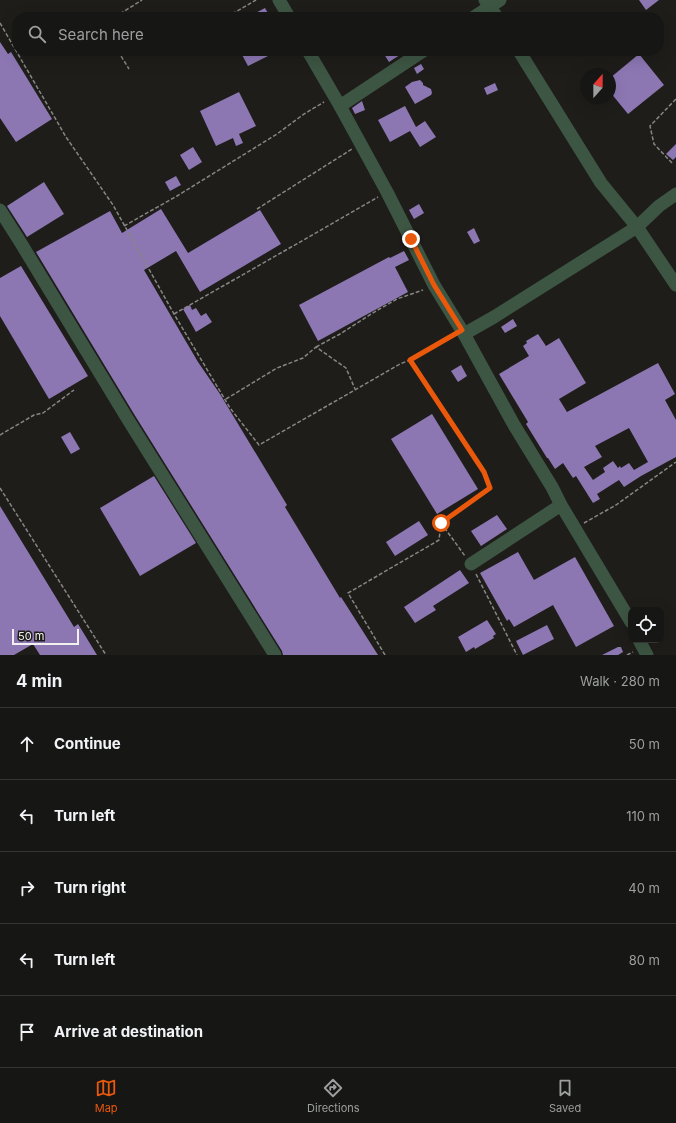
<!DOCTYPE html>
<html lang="en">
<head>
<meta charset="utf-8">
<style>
  :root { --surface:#161614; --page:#1f1f1d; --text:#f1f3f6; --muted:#9e9fa0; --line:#353534; --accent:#ea580c }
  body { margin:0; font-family:Inter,sans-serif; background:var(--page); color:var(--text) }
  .controls { position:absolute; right:12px; bottom:12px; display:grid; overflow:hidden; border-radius:8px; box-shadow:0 4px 16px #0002 }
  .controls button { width:36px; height:36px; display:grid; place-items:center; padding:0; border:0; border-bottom:1px solid var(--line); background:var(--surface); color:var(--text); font:20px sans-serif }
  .compass { position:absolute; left:580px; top:68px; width:36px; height:36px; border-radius:50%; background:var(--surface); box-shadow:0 4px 16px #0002; rotate:21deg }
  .scale { position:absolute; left:12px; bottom:10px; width:67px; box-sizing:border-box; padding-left:4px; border:2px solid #f3f1ef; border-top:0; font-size:11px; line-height:14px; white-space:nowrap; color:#f3f1ef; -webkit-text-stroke:3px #1e1d1a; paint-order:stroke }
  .stop { position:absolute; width:12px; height:12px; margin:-9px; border:3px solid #ea580c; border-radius:50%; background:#fff }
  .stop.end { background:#ea580c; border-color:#fff; box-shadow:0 1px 4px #0008 }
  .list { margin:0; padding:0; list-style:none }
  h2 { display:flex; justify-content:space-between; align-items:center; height:52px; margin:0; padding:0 16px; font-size:17px }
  h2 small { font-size:13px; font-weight:400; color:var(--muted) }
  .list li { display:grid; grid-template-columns:26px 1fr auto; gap:12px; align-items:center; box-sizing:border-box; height:72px; padding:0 16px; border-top:1px solid var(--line) }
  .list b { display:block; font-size:15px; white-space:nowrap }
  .list em { font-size:13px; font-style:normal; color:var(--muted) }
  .icon { flex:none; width:22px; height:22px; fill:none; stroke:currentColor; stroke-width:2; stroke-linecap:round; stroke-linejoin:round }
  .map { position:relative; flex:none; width:676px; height:655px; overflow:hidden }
  .search { position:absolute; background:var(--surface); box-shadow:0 4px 16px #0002; left:12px; right:12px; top:12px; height:44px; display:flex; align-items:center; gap:10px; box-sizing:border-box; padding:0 14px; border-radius:16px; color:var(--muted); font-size:15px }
  .sheet { height:412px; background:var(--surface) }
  nav { display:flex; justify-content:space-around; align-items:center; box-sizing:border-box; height:56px; border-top:1px solid var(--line); background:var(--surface); font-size:11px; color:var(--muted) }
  nav a { display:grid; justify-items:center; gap:2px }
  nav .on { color:var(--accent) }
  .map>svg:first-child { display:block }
  .building { fill:#8c77b3; fill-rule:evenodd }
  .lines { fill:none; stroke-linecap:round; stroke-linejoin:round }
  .path { stroke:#888684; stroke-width:1.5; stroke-dasharray:4 2; stroke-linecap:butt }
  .minor { stroke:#3d5543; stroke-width:13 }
  .route { stroke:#ea580c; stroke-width:5 }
</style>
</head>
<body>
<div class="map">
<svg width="676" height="655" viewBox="0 0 676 655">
  <rect width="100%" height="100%" fill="#1e1d1a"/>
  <!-- building -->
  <g class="building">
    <polygon points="639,0 659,0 646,10"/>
    <polygon points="265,8 270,17 248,17"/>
    <polygon points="0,42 8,54 11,52 52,119 16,142 0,118"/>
    <polygon points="240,51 265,51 268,56 248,66"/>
    <polygon points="382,51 406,51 389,62"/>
    <polygon points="639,54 664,85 628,114 610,92 610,78"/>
    <polygon points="421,64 424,69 417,74 414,68"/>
    <polygon points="420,80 423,83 423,85 431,89 432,93 431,95 415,104 405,87 412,82"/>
    <polygon points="495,83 498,90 487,95 484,88"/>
    <polygon points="239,92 256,126 239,134 243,143 236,146 233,138 216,146 200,111"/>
    <polygon points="362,101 365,110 355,114 352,108"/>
    <polygon points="405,106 416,127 425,121 436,137 420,147 410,131 390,142 378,120"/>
    <polygon points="676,144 676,157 673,160 666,154"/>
    <polygon points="193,147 202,162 189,170 180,155"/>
    <polygon points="176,176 181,185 170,191 165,182"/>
    <polygon points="44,182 64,214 27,237 7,206"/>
    <polygon points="419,204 424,213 414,219 409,210"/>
    <polygon points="161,209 188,253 260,210 281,244 200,292 176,251 144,270 198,362 220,394 287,505 285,507 340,598 341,597 378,655 283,655 282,651 134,414 36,252 110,211 122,233"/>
    <polygon points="474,228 480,241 474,244 467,232"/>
    <polygon points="404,251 409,260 395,267 408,292 318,341 299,305 389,257 390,258"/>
    <polygon points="21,266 88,376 49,399 0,316 0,278"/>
    <polygon points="190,305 192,310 196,308 201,316 206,313 212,322 196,332 183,309"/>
    <polygon points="513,319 517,326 505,333 501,327"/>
    <path d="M538,334L546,346L559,338L586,383L559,399L567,412L658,363L675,394L665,400L676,420V457L641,476L624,487L619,480L597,494L600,499L593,503L576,476L573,478L563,463L555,469L548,458H547L526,424L528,422L499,374L529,356L523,346L527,343L526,341ZM629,428L648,462L634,470L629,463L621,468L620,466L618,468L613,461L603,468L605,472L593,480L584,467L602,457L595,446Z"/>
    <polygon points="461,365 467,376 458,382 451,371"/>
    <polygon points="432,414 478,489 437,514 391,439"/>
    <polygon points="70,432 80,449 71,454 61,437"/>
    <polygon points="154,476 196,543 140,576 100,508"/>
    <polygon points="0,506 74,627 78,624 97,655 40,655 33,644 14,655 0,655"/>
    <polygon points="497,515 507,529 481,546 471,531"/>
    <polygon points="419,521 428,535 395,556 386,542"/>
    <polygon points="518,552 534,580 575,557 614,626 576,647 553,605 514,627 509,619 507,621 480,573"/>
    <polygon points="460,570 469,583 433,606 436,610 415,623 404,607"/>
    <polygon points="487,620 496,634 493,636 494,638 475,649 474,647 466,652 458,637"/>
    <polygon points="547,625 554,639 523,655 516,641"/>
    <polygon points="618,647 621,647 623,652 618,655 602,655"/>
  </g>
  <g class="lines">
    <!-- path -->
    <g class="path">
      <polyline points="115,17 142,0"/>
      <polyline points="227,17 256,0"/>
      <polyline points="0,23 66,137 113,205 174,314 230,408 259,445 400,364 410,360 453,335"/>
      <polyline points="118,51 129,69"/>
      <polyline points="672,163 654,144 650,126 676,99"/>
      <polyline points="257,209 352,149"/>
      <polyline points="124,226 177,196 277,134 304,114 324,102"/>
      <polyline points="174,314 314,234 378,197"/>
      <polyline points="316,347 340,334 376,311 397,299 423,290"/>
      <polyline points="226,399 277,368 303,358 316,347 346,368 355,389"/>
      <polyline points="0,435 34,415 43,413 74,390"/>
      <polyline points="0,488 106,655"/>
      <polyline points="441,523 465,556"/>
      <polyline points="584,523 616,505 676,462"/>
      <polyline points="476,574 517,655"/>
      <polyline points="385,655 348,593 439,540 441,523 490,488 484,472 410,360"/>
      <polyline points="627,655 633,652"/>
    </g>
    <!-- minor -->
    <g class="minor">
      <polyline points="279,0 289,17"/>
      <polyline points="485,0 497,17"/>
      <polyline points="474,17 500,0"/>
      <polyline points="308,51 340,106 387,192 434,285 464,334 514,425 552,487 561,505 631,622"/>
      <polyline points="519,51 601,183 637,227 676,285"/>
      <polyline points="340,106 423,51"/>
      <polyline points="0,210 19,240 127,418 275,655"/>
      <polyline points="464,334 494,317 637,227 659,206 676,194"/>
      <polyline points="471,564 561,505"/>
      <polyline points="639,640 647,655"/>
    </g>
  </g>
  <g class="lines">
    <!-- route -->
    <polyline class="route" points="411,239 434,285 462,330 410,360 484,472 490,488 441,523"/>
  </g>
</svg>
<div class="controls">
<button><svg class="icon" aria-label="locate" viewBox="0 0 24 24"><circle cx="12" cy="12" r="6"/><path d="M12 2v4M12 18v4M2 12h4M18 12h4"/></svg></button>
</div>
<svg class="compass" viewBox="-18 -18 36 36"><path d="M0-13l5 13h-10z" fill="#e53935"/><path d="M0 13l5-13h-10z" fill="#9e9fa0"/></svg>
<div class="scale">50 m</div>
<div class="stop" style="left:441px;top:523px"></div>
<div class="stop end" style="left:411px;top:239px"></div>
<div class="search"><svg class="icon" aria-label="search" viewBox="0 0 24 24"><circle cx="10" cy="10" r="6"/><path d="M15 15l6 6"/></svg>Search here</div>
</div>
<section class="sheet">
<h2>4 min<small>Walk · 280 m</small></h2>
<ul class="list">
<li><svg class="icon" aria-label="ahead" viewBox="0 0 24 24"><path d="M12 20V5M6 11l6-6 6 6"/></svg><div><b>Continue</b></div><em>50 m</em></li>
<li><svg class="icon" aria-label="left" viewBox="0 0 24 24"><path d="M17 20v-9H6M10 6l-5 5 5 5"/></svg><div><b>Turn left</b></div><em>110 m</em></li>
<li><svg class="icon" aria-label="right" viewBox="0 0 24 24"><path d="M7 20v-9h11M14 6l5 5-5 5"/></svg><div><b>Turn right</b></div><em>40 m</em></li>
<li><svg class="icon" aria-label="left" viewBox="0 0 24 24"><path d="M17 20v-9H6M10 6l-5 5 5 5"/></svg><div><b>Turn left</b></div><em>80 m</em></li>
<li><svg class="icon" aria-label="arrive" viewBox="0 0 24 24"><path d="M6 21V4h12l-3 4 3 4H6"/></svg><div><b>Arrive at destination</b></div></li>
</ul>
</section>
<nav>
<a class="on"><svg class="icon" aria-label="map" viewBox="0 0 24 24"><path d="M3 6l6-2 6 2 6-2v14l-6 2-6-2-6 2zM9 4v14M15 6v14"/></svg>Map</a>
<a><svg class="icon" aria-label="directions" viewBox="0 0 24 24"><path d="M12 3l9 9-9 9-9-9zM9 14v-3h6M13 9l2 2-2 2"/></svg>Directions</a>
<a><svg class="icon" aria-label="saved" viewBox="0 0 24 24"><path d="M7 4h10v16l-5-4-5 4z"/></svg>Saved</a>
</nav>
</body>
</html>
